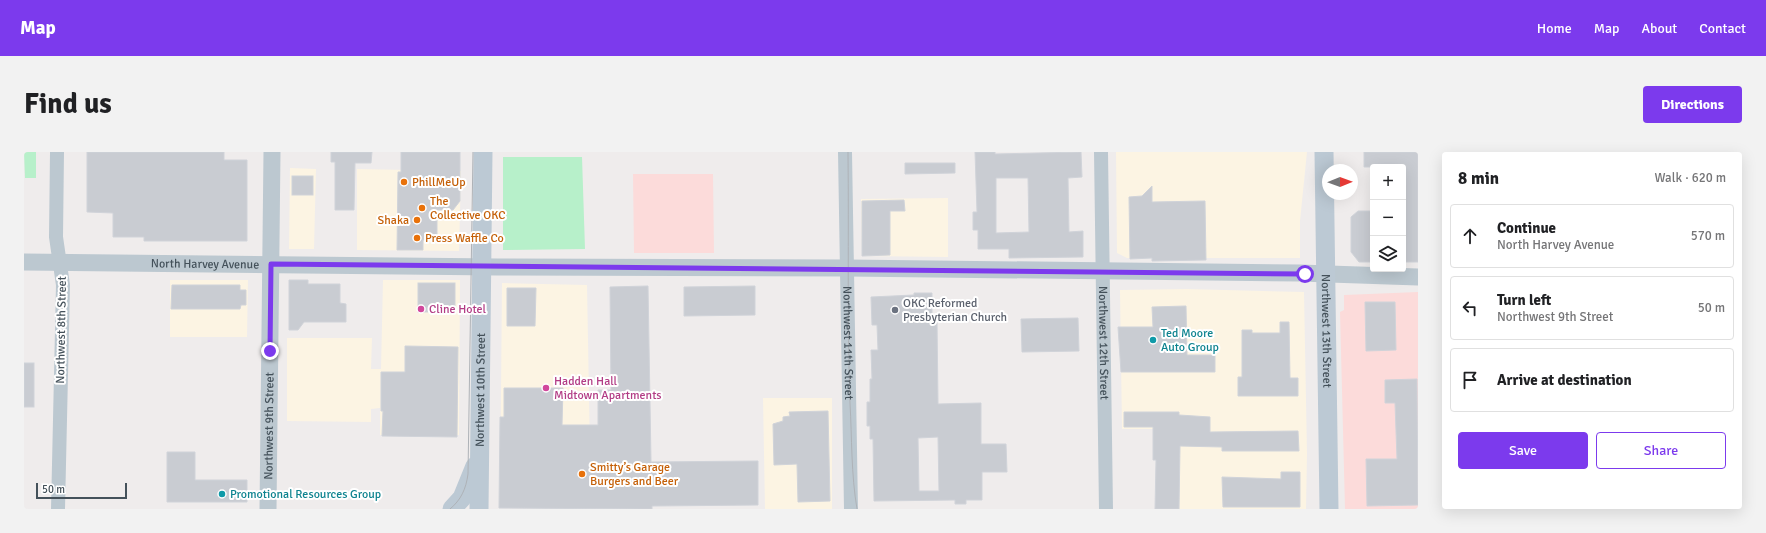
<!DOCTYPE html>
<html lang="en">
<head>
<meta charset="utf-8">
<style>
  :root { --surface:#fff; --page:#f2f2f2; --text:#202124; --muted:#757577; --line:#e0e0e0; --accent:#7c3aed }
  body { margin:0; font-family:Signika,sans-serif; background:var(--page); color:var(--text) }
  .controls { position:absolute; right:12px; top:12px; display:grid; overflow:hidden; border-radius:4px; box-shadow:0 4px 16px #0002 }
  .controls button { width:36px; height:36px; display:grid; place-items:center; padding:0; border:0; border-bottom:1px solid var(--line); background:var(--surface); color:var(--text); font:20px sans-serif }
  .compass { position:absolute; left:1298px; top:12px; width:36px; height:36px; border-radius:50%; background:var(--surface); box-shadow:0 4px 16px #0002; rotate:89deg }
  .scale { position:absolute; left:12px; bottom:10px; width:91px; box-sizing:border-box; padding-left:4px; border:2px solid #44515a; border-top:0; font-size:11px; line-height:14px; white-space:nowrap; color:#44515a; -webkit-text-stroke:3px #fff; paint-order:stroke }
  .stop { position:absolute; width:12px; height:12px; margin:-9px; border:3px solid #7c3aed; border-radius:50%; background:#fff }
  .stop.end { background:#7c3aed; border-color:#fff; box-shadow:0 1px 4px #0008 }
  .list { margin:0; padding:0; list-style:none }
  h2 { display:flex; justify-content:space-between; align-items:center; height:52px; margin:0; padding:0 16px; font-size:17px }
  h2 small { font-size:13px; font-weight:400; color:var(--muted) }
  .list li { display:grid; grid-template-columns:26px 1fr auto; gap:12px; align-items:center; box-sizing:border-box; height:64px; margin:0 8px 8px; padding:0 8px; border:1px solid var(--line); border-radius:4px }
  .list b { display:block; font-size:15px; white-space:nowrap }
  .list p { margin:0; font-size:13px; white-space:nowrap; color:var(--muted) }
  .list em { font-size:13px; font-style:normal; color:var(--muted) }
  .actions { display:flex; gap:8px; padding:12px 16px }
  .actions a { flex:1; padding:9px 0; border:1px solid var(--accent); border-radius:4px; text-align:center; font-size:14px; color:var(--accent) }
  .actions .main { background:var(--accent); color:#fff }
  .icon { flex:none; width:22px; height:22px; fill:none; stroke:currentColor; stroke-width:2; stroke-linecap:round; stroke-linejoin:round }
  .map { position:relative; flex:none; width:1394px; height:357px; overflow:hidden; border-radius:4px }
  header { display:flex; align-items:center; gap:24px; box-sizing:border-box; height:56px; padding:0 20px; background:var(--accent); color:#fff }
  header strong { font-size:19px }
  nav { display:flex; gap:22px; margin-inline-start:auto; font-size:14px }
  .intro { display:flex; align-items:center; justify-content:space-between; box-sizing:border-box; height:96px; padding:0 24px }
  h1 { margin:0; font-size:28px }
  .button { padding:10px 18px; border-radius:4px; background:var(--accent); color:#fff; font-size:14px; font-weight:700 }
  main { display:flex; gap:24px; padding:0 24px }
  aside { flex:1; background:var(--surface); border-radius:4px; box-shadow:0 4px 16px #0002 }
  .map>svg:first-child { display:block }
  .commercial { fill:#fcf4e3 }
  .medical { fill:#fcdbda }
  .green { fill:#b7f0ca }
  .building { fill:#c9ccd2; stroke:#d0d3d9; fill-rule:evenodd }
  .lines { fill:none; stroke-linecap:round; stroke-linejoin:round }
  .minor { stroke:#bcc8d0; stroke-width:14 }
  .tertiary { stroke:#bcc8d0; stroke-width:17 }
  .secondary { stroke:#bcc9d4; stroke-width:19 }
  .tram { stroke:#aeb2b7; stroke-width:1 }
  .route { stroke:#7c3aed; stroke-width:5 }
  .food-dot { fill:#e8710a; stroke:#fff; stroke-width:1.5 }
  .hotel-dot { fill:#d1479c; stroke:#fff; stroke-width:1.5 }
  .worship-dot { fill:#6b7280; stroke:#fff; stroke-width:1.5 }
  .culture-dot { fill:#0f9aa8; stroke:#fff; stroke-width:1.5 }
  .labels { text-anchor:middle; stroke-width:4; stroke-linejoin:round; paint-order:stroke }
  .food-label { font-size:12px; fill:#c56008; stroke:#fff; text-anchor:start }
  .street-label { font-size:12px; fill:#44515a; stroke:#fff }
  .worship-label { font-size:12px; fill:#5b616d; stroke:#fff; text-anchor:start }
  .hotel-label { font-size:12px; fill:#b23c85; stroke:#fff; text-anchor:start }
  .culture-label { font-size:12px; fill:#0d838f; stroke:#fff; text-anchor:start }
</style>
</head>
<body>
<header>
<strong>Map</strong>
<nav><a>Home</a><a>Map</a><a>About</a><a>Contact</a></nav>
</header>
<div class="intro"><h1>Find us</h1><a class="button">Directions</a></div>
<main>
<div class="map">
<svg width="1394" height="357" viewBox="0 0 1394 357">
  <rect width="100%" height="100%" fill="#efecec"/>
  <!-- commercial -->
  <g class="commercial">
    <polygon points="1092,0 1283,0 1276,69 1276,106 1103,106 1093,101"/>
    <polygon points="266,16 292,17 290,97 265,97"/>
    <polygon points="333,17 437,19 435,99 333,98"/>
    <polygon points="924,46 924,105 838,104 837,47"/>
    <polygon points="146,128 224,128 223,185 146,185"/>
    <polygon points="359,128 436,128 435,283 356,283 356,256 347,257 347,270 263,269 263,186 348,186 347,217 357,217"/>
    <polygon points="478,131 563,133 567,355 476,352"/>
    <polygon points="1163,137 1280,140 1283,302 1282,357 1155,357 1156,277 1098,277 1096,138"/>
    <polygon points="739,246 808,246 808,357 741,357"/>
  </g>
  <!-- medical -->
  <g class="medical">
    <polygon points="609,22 689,22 690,101 610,101"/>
    <polygon points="1394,140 1394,357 1321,357 1316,160 1320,158 1320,143"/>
  </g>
  <!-- green -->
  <g class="green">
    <polygon points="0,0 12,0 12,26 1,26"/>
    <polygon points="479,5 558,5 561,97 479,98"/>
  </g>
  <!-- building -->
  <g class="building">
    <polygon points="63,0 200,0 200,8 223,8 223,89 120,89 120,85 89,85 89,61 63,60"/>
    <polygon points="307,0 348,0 347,11 331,11 330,58 311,58 311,10 307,10"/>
    <polygon points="377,0 436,0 436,49 429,58 413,58 413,88 399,88 399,98 373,98 374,20 377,20"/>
    <path d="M951,0H971V2L1057,0L1058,25L1044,26L1045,80L1059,79V105L985,106V97H954V78H949V60H953ZM972,26H1004L1005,80L972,81Z"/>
    <polygon points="1340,0 1394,0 1394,110 1379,110 1379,15 1340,15"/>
    <polygon points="881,11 931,11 931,21 881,22"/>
    <rect x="268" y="24" width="21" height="19"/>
    <polygon points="1128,34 1128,50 1181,49 1182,108 1128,109 1128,106 1106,107 1105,45 1118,44"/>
    <polygon points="880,48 881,59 866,59 866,103 838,104 838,49"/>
    <polygon points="1334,59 1349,59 1349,110 1335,110 1327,100 1327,65"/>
    <polygon points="265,128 284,128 284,132 316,132 316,151 322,152 322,170 280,170 274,178 265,178"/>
    <rect x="394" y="131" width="37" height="29"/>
    <polygon points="148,133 216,133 216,138 222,138 222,153 217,153 216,157 147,157"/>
    <polygon points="624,134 627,310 734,309 734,353 628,354 628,357 617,357 475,356 476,265 480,265 480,236 539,236 538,273 574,273 574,238 587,238 586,135"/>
    <polygon points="731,134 731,163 660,164 660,135"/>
    <polygon points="483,136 512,136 511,174 483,174"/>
    <path d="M890,141H908V169H913L914,252L957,251V292H982L983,320H958V348H942V352H931V348L850,349L849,287H846V274H843V250H846V227H848L847,198H854L853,173H848L847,145L890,143ZM914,285L915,339H895L894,286Z"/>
    <polygon points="1341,150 1371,150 1372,198 1342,199"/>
    <polygon points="1162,154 1163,203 1191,203 1191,220 1097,220 1094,175 1129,175 1128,155"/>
    <polygon points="1054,166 1055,199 998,200 997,167"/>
    <polygon points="1256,170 1265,170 1266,226 1274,226 1274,244 1214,244 1214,225 1218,225 1218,178 1228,178 1228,181 1256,181"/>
    <polygon points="381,194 434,195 433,285 358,284 359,259 357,259 357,220 381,220"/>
    <rect x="0" y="211" width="10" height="44"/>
    <polygon points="1393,227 1394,353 1343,354 1342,307 1373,307 1371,251 1361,251 1361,228"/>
    <polygon points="804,259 806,349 774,350 773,312 750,313 749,272 759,269 759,265 766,264 765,260"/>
    <polygon points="1100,260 1155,260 1155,263 1186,265 1186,280 1274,279 1275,299 1198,299 1198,295 1156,294 1155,357 1131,357 1132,308 1129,308 1129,275 1100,275"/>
    <polygon points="143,300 171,300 171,328 223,328 223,350 143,350"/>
    <polygon points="1257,320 1276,320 1276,355 1199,355 1198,325 1257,327"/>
  </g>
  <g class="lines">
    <!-- minor -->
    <g class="minor">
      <polyline points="33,0 32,85 39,133 34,357"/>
      <path id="s1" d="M821,0L827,357"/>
      <path id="s2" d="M1077,0L1082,357"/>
    </g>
    <!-- tertiary -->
    <g class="tertiary">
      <path id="s3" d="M0,110L474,115L823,116L1276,121L1394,125"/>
      <path id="s4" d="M244,357L248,0"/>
    </g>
    <!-- secondary -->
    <g class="secondary">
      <path id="s5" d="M1300,0L1305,357"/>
      <polyline points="428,357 438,346 451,314"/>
      <path id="s6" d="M455,357L459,0"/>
    </g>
    <!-- tram -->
    <g class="tram">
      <path d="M824,0C825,84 823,168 826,251C828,286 827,322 833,357"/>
      <path d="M426,357C437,348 442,337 444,322L449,0"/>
    </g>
  </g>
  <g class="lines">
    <!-- route -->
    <polyline class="route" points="246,199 247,112 1281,122"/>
  </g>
  <!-- markers -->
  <g class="food-dot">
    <circle cx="380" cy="30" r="4"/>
    <circle cx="398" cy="56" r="4"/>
    <circle cx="393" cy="68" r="4"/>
    <circle cx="393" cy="86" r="4"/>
    <circle cx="558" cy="322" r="4"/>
  </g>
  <g class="hotel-dot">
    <circle cx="397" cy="157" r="4"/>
    <circle cx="522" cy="236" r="4"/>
  </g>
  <circle class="worship-dot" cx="871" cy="158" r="4"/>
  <g class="culture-dot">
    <circle cx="1129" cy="188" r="4"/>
    <circle cx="198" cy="342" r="4"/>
  </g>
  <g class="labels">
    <!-- food labels -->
    <g class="food-label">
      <text x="388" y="34">PhillMeUp</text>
      <text x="406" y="53">The<tspan x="406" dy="14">Collective OKC</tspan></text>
      <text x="385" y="72" text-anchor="end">Shaka</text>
      <text x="401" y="90">Press Waffle Co</text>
      <text x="566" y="319">Smitty’s Garage<tspan x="566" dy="14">Burgers and Beer</tspan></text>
    </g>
    <!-- street labels -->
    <g class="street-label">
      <text dy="4" stroke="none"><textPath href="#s3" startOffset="181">North Harvey Avenue</textPath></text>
      <text transform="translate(37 178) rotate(-89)" y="4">Northwest 8th Street</text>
      <text dy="4" stroke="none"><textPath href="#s5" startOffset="179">Northwest 13th Street</textPath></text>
      <text dy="4" stroke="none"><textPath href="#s1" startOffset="191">Northwest 11th Street</textPath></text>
      <text dy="4" stroke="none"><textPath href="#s2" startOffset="191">Northwest 12th Street</textPath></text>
      <text dy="4" stroke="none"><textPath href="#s6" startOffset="119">Northwest 10th Street</textPath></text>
      <text dy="4" stroke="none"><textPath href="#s4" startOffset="83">Northwest 9th Street</textPath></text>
    </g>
    <!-- worship labels -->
    <g class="worship-label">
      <text x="879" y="155">OKC Reformed<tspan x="879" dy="14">Presbyterian Church</tspan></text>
    </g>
    <!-- hotel labels -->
    <g class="hotel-label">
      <text x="405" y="161">Cline Hotel</text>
      <text x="530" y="233">Hadden Hall<tspan x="530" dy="14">Midtown Apartments</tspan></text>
    </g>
    <!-- culture labels -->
    <g class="culture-label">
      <text x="1137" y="185">Ted Moore<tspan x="1137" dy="14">Auto Group</tspan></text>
      <text x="206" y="346">Promotional Resources Group</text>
    </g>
  </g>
</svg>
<div class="controls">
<button>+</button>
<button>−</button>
<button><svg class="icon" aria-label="layers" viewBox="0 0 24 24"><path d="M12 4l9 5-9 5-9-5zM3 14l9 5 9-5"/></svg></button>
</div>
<svg class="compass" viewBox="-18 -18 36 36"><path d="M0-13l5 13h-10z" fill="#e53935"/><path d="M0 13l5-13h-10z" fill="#757577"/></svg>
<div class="scale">50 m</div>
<div class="stop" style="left:1281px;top:122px"></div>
<div class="stop end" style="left:246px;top:199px"></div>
</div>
<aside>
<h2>8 min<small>Walk · 620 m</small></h2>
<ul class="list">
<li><svg class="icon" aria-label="ahead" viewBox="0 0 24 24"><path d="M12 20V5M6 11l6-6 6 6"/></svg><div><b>Continue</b><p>North Harvey Avenue</p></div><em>570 m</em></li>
<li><svg class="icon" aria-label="left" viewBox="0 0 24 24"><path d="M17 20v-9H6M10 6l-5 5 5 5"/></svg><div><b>Turn left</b><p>Northwest 9th Street</p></div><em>50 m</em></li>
<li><svg class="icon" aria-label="arrive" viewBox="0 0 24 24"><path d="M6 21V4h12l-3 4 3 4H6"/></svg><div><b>Arrive at destination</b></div></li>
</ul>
<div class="actions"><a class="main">Save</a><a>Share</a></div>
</aside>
</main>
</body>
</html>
